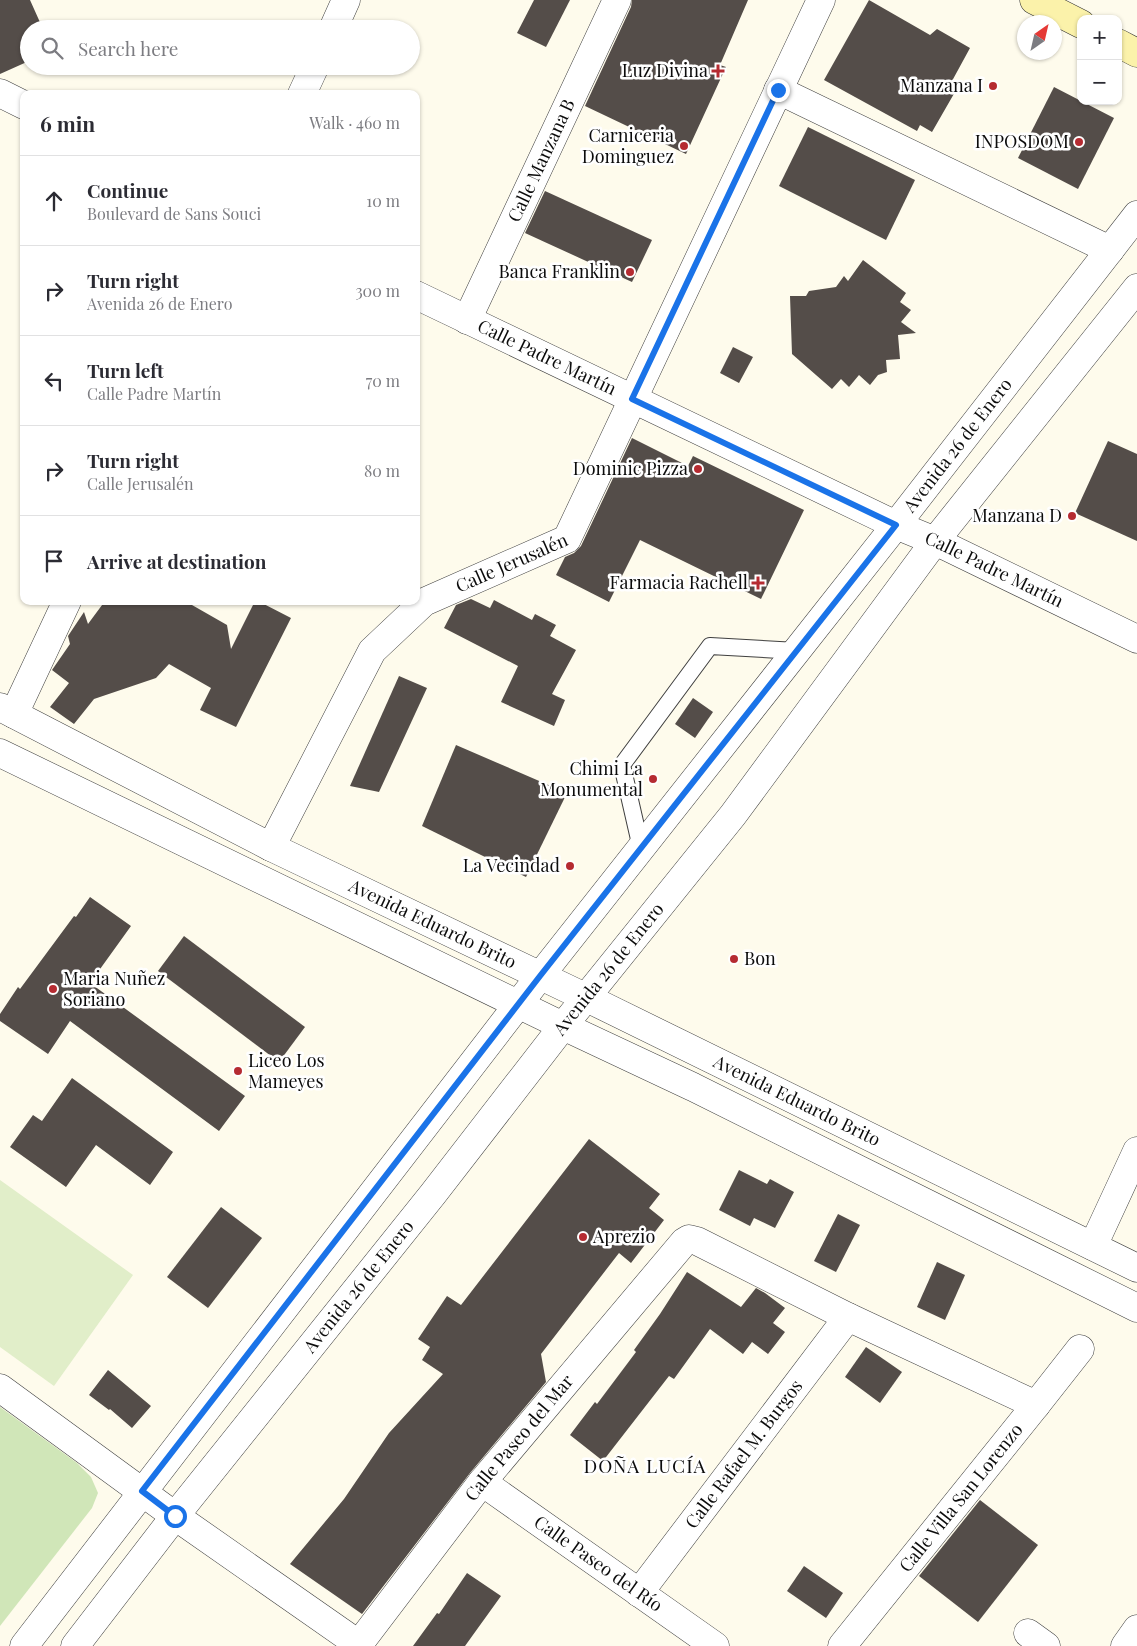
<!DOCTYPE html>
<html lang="en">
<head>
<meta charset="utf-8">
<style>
  :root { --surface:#fff; --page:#f7f7f7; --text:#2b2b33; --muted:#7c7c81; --line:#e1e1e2 }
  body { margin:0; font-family:"Playfair Display",serif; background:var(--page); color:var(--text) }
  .controls { position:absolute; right:15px; top:15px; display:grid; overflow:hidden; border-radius:10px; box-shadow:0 1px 4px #0004 }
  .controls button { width:45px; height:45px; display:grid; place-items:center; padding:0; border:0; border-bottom:1px solid var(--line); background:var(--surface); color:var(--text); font:25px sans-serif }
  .compass { position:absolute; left:1017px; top:15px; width:45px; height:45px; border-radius:50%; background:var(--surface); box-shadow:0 1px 4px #0004; rotate:34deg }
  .stop { position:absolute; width:15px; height:15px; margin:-11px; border:4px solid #1a73e8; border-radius:50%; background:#fff }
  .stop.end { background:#1a73e8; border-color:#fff; box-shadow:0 1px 5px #0008 }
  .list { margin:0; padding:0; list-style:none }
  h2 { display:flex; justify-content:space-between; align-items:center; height:65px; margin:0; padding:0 20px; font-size:21px }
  h2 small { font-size:16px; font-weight:400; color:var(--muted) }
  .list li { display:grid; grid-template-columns:32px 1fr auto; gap:15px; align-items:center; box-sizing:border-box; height:90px; padding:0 20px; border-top:1px solid var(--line) }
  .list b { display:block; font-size:19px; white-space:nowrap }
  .list p { margin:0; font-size:16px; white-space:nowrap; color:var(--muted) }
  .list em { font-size:16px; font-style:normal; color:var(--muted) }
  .icon { flex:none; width:28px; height:28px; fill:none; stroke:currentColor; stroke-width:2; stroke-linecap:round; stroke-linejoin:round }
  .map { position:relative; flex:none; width:1137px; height:1646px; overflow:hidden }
  .search { position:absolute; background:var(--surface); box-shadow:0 1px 4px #0004; left:20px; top:20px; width:400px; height:55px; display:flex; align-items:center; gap:12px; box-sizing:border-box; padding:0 18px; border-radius:28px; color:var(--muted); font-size:19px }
  .panel { position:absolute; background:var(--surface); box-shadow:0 1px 4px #0004; left:20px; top:90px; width:400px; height:515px; border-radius:10px }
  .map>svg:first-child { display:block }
  .green { fill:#d0e6b8 }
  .pitch { fill:#e1eec9 }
  .building { fill:#544d49 }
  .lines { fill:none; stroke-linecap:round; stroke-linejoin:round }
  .service-casing { stroke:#3f3f3f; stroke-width:18 }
  .minor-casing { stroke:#3f3f3f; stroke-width:29 }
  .tertiary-casing { stroke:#3f3f3f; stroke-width:29 }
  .secondary-casing { stroke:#2e2e2e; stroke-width:29 }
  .service { stroke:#fff; stroke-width:16 }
  .minor { stroke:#fff; stroke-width:28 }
  .tertiary { stroke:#fff; stroke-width:28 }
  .secondary { stroke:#fbf2aa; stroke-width:28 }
  .route { stroke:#1a73e8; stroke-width:6 }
  .poi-dot { fill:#b52b31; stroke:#fff; stroke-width:2 }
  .labels { text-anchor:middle; stroke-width:5; stroke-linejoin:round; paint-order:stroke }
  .poi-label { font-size:18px; fill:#0c0c0c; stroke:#fff; text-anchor:end }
  .street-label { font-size:18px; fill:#0c0c0c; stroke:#fff }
  .neighbourhood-label { font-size:19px; letter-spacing:1px; fill:#0c0c0c; stroke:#fff }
</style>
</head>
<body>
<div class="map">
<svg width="1137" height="1646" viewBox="0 0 1137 1646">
  <rect width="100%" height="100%" fill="#fefbec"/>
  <!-- green -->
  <polygon class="green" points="0,1407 77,1463 91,1477 98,1493 92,1508 0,1626"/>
  <!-- pitch -->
  <polygon class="pitch" points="0,1180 133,1275 54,1386 0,1347"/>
  <!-- building -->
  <g class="building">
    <polygon points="0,0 30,0 43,29 29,29 29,61 0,74"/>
    <polygon points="534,0 570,0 546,47 517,33"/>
    <polygon points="632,0 748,0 720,65 726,67 686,154 585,106 631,7"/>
    <polygon points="869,0 930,35 937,29 970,48 952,81 959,85 932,132 920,125 917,131 824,80"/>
    <polygon points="1054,87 1114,118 1078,189 1018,158"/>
    <polygon points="808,127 915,180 886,240 779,186"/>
    <polygon points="545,191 652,240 632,282 525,233"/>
    <polygon points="863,260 906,293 900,302 911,310 901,322 916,333 898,335 900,359 886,360 887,372 878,375 870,385 859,375 849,387 841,379 832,389 792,354 790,296 806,296 809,291 836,287 844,276 848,281"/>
    <polygon points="733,347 753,357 739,383 720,373"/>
    <polygon points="632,438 688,466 693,456 804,510 761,599 640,540 609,602 556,575 565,557 574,553 581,546"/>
    <polygon points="1108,441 1137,454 1137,541 1075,513"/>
    <polygon points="471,599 490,608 494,600 532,620 535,614 556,625 550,636 576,650 552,694 565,700 554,726 501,702 518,666 444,628 456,605"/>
    <polygon points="105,601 185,601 227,625 231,649 255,601 258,601 291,618 236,727 200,710 211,688 169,664 156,678 94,699 74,724 50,707 69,683 52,670 70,644 68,636 84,612 88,624"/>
    <polygon points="399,676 427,688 379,792 350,786"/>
    <polygon points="693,698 713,712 695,738 675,724"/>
    <polygon points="456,745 567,793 526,877 422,826"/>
    <polygon points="90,897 131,926 90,983 245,1096 219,1131 70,1021 48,1054 0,1021 0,1014 18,987 20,989 74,916 76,917"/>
    <polygon points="184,936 305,1027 279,1062 158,971"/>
    <polygon points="72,1078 173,1152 150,1185 96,1145 66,1187 10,1147 33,1115 42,1121"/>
    <polygon points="589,1139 660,1194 649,1208 664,1220 631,1263 619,1253 541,1354 546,1382 470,1473 362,1614 290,1564 344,1499 389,1433 443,1374 422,1360 430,1347 418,1339 447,1296 461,1305"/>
    <polygon points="739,1170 767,1184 770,1179 794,1192 775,1228 754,1218 750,1226 719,1210"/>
    <polygon points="221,1207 262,1238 208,1308 167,1277"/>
    <polygon points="838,1214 860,1225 836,1272 814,1261"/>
    <polygon points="937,1262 965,1275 945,1320 917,1307"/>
    <polygon points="687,1272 741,1307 756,1288 765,1293 785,1308 773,1323 785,1332 768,1354 752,1342 743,1354 710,1329 674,1379 669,1376 603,1461 570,1435 595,1402 597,1404 636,1352 634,1350 660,1314"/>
    <polygon points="866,1347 902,1372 880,1403 845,1377"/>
    <polygon points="108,1370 151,1406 132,1428 110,1409 109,1410 89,1395"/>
    <polygon points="980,1500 1038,1545 978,1622 919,1576"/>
    <polygon points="804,1566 843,1593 826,1618 787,1591"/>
    <polygon points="467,1573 501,1596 465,1646 413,1646 437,1613 439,1614"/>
  </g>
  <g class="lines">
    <!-- service casing -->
    <g class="service-casing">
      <polyline id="service" points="641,848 622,765 710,646 797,651"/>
    </g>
    <!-- minor casing -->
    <g class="minor-casing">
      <g id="minor">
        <polyline points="333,29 346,0"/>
        <polyline points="778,90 1110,250"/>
        <polyline points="0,93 24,105"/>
        <polyline points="302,94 315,66"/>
        <path id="s1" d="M416,295L896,525L935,541L1137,639"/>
        <path id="s2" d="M467,320L617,0"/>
        <polyline points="14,714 67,601"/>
        <path id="s3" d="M271,847L372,651L424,602L567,539L821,0"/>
        <polyline points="1093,1246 1137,1151"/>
        <polyline points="0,1388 175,1516 361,1646"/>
        <path id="s4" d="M482,1482L715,1646"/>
        <path id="s5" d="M639,1593L848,1317"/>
        <polyline points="1028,1633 1046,1646"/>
        <path id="s6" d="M359,1644L482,1482L684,1242L689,1239L697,1241L848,1317L1036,1405"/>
        <path id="s7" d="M842,1646L1036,1405L1080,1349"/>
        <polyline points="1125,1646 1137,1629"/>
      </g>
    </g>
    <!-- tertiary casing -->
    <g class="tertiary-casing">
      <g id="tertiary">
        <path id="s8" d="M0,707L271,847L587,998L1137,1268"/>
        <polyline points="0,753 563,1026 693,1087 1137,1308"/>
        <path id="s9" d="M24,1646L540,976L896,525L1137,215"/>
        <path id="s10" d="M75,1646L175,1516L433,1194L563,1026L733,815L935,541L1137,288"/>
      </g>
    </g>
    <!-- secondary casing -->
    <g class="secondary-casing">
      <g id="secondary">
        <polyline points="1034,0 1081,24"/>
        <polyline points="1118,43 1137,53"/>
      </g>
    </g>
    <!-- service -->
    <use href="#service" class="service"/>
    <!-- minor -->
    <use href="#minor" class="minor"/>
    <!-- tertiary -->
    <use href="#tertiary" class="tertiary"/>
    <!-- secondary -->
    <use href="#secondary" class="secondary"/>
  </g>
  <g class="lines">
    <!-- route -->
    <polyline class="route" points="175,1516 142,1491 540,976 896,525 632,399 778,90"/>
  </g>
  <!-- markers -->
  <g class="poi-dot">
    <path d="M715.5 63.5h5v5h5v5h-5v5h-5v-5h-5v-5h5z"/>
    <circle cx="993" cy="86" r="5"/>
    <circle cx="1079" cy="142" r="5"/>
    <circle cx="684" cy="146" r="5"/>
    <circle cx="630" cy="272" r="5"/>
    <circle cx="698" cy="469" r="5"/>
    <circle cx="1072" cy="516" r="5"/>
    <path d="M755.5 575.5h5v5h5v5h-5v5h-5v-5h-5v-5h5z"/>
    <circle cx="653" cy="779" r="5"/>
    <circle cx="570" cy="866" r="5"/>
    <circle cx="734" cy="959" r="5"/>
    <circle cx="53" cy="989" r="5"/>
    <circle cx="238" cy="1071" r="5"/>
    <circle cx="583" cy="1237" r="5"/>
  </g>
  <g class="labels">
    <!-- poi labels -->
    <g class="poi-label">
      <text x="708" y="77">Luz Divina</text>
      <text x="983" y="92">Manzana I</text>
      <text x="674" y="142">Carniceria<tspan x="674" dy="21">Dominguez</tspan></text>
      <text x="1069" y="148">INPOSDOM</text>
      <text x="620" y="278">Banca Franklin</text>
      <text x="688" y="475">Dominic Pizza</text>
      <text x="1062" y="522">Manzana D</text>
      <text x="748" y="589">Farmacia Rachell</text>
      <text x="643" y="775">Chimi La<tspan x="643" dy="21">Monumental</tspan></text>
      <text x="560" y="872">La Vecindad</text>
      <text x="744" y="965" text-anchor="start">Bon</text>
      <text x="63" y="985" text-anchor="start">Maria Nuñez<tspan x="63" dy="21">Soriano</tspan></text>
      <text x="248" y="1067" text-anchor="start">Liceo Los<tspan x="248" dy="21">Mameyes</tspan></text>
      <text x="593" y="1243" text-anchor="start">Aprezio</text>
    </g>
    <!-- street labels -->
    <g class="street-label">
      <text dy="6" stroke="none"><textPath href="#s2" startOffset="176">Calle Manzana B</textPath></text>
      <text dy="6" stroke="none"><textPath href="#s1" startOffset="145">Calle Padre Martín</textPath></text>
      <text dy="6" stroke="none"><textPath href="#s9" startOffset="1521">Avenida 26 de Enero</textPath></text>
      <text dy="6" stroke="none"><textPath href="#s3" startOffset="388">Calle Jerusalén</textPath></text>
      <text dy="6" stroke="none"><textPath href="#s1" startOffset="640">Calle Padre Martín</textPath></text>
      <text dy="6" stroke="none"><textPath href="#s8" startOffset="484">Avenida Eduardo Brito</textPath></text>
      <text dy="6" stroke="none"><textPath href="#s10" startOffset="862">Avenida 26 de Enero</textPath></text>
      <text dy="6" stroke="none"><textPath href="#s8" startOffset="889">Avenida Eduardo Brito</textPath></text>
      <text dy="6" stroke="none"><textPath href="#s10" startOffset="458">Avenida 26 de Enero</textPath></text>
      <text dy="6" stroke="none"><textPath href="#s6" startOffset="261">Calle Paseo del Mar</textPath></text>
      <text dy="6" stroke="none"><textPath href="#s5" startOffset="174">Calle Rafael M. Burgos</textPath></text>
      <text dy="6" stroke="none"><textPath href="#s7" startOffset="190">Calle Villa San Lorenzo</textPath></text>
      <text dy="6" stroke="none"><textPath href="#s4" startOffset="142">Calle Paseo del Río</textPath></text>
    </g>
    <!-- neighbourhood labels -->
    <g class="neighbourhood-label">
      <text x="645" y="1473">DOÑA LUCÍA</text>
    </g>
  </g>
</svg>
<div class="controls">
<button>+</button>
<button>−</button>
</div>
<svg class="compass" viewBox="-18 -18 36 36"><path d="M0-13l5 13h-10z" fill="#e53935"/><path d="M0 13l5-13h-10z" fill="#7c7c81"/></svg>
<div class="stop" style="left:175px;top:1516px"></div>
<div class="stop end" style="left:778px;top:90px"></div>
<div class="search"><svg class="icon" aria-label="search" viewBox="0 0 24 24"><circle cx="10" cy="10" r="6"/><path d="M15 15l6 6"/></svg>Search here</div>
<section class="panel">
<h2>6 min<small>Walk · 460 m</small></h2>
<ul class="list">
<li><svg class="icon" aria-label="ahead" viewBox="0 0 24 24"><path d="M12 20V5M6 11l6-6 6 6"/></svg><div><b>Continue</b><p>Boulevard de Sans Souci</p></div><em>10 m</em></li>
<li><svg class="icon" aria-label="right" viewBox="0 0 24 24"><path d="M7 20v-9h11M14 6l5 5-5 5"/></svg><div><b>Turn right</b><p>Avenida 26 de Enero</p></div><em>300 m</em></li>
<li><svg class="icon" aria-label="left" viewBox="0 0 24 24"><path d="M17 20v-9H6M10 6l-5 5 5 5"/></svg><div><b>Turn left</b><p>Calle Padre Martín</p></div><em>70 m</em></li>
<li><svg class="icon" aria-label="right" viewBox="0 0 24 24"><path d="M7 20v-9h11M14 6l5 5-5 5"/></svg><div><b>Turn right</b><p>Calle Jerusalén</p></div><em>80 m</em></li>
<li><svg class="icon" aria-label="arrive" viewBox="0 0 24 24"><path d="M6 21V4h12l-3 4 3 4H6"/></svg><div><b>Arrive at destination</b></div></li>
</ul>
</section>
</div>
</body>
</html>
